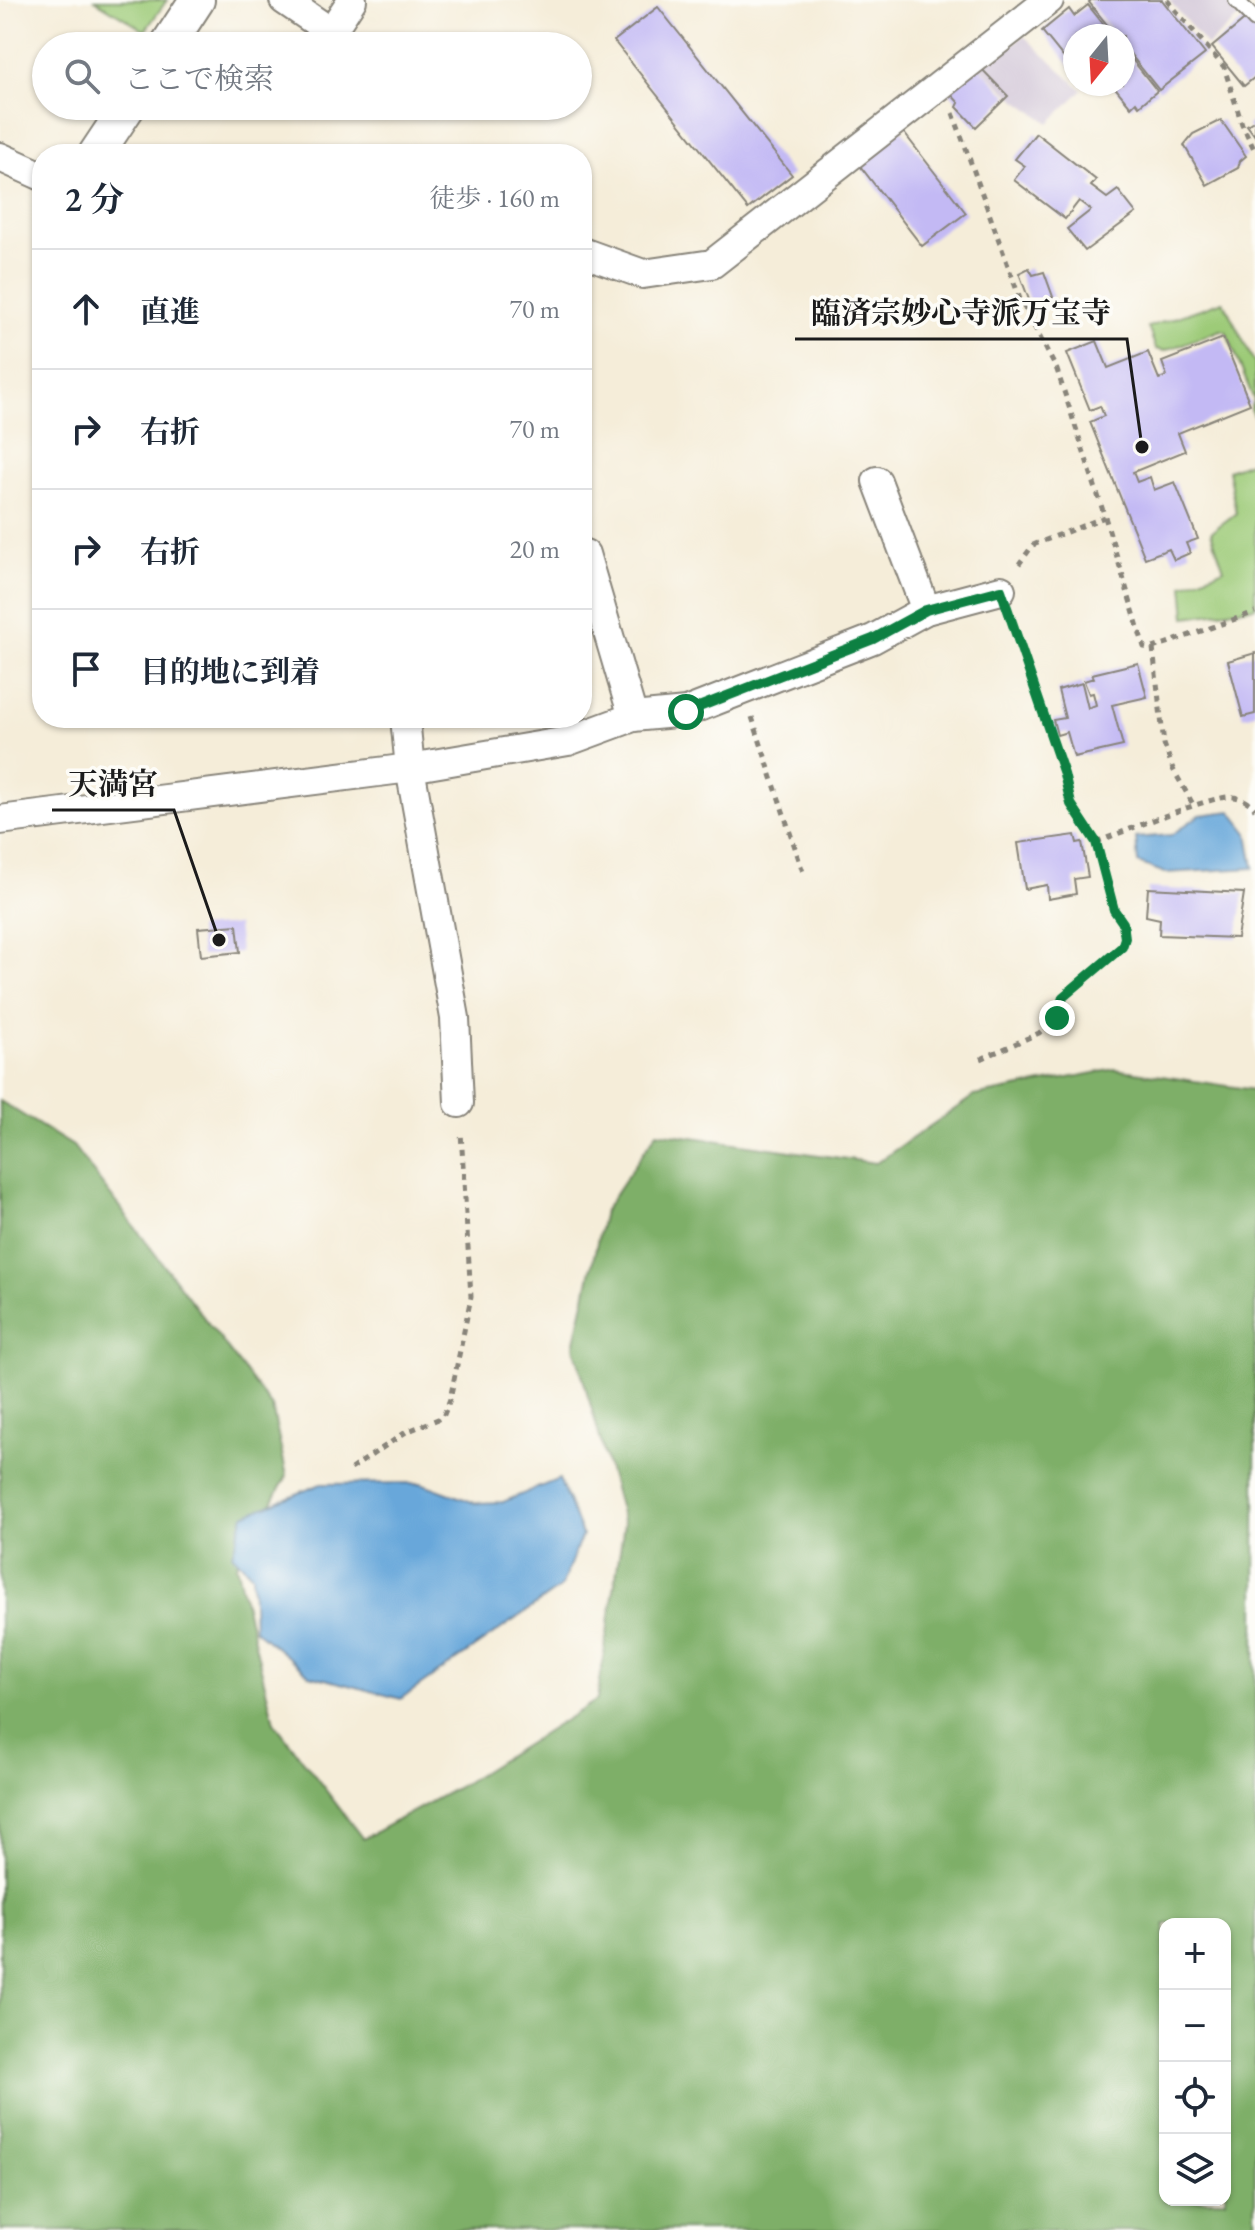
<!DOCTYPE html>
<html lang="ja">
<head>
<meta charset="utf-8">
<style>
  :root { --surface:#fff; --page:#f6f6f7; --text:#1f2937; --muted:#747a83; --line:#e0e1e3 }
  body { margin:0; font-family:"EB Garamond","Noto Serif JP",serif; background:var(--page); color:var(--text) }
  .controls { position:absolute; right:24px; bottom:24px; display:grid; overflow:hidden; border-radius:16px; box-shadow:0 2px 6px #0004 }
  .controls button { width:72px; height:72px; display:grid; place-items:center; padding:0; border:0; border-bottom:2px solid var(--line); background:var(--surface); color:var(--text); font:40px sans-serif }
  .compass { position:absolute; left:1063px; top:24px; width:72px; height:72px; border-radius:50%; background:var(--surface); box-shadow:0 2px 6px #0004; rotate:198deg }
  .stop { position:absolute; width:24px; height:24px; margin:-18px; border:6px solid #0b8043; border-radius:50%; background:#fff }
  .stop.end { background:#0b8043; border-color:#fff; box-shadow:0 2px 8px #0008 }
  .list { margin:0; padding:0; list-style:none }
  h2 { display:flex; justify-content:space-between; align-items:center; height:104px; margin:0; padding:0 32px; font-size:34px }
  h2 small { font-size:26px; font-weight:400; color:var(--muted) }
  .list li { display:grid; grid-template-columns:52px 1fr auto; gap:24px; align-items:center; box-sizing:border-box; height:120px; padding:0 32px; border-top:2px solid var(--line) }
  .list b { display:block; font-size:30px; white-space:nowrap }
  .list em { font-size:26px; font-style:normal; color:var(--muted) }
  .icon { flex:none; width:44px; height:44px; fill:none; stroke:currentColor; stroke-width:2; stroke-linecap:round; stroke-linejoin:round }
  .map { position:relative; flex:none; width:1255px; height:2230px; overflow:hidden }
  .search { position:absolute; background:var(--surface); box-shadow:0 2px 6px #0004; left:32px; top:32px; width:560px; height:88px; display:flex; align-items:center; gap:20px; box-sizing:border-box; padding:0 28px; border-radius:44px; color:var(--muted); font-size:30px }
  .panel { position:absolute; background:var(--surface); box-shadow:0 2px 6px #0004; left:32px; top:144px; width:560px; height:584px; border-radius:32px }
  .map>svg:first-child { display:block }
  .industrial { fill:#ccbfd4 }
  .green { fill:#9dcb78; stroke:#5c744a; stroke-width:2 }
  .forest { fill:#7eaf68; stroke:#4d6642; stroke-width:2; fill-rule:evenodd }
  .water { fill:#68a7da; stroke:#42627b; stroke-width:2 }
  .building { fill:#c3b9f4 }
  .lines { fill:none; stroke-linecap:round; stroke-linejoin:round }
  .service-casing { stroke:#88847a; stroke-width:18 }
  .minor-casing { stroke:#88847a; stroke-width:32 }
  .tertiary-casing { stroke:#88847a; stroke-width:38 }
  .path { stroke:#88847a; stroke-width:5; stroke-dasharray:6 6; stroke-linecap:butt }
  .service { stroke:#fff; stroke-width:14 }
  .minor { stroke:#fff; stroke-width:28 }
  .tertiary { stroke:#fff; stroke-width:34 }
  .route { stroke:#0b8043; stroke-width:10 }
  .leader { fill:none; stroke:#1c1c1c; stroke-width:3 }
  .callout-dot { fill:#1c1c1c; stroke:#fdfcf7; stroke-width:3 }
  .callout-label { font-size:30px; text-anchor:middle; font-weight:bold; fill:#1c1c1c; stroke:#fdfcf7; stroke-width:7; stroke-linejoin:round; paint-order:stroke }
</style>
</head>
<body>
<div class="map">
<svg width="1255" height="2230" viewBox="0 0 1255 2230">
  <rect width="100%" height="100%" fill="#fdfcf7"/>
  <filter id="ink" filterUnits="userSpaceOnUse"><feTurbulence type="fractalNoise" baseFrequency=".0125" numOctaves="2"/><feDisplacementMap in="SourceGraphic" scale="16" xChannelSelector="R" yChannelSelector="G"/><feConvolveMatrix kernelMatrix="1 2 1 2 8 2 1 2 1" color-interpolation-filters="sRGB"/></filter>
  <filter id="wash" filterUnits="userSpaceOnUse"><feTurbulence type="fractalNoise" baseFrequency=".006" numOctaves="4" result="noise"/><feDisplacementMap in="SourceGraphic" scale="32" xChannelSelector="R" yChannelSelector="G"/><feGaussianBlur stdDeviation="1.8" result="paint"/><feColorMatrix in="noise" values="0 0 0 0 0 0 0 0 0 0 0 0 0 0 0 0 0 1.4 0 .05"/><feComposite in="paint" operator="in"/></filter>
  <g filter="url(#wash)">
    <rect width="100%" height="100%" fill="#f5edd9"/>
    <!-- industrial -->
    <g class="industrial">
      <polygon points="1169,0 1233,0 1244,13 1207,46"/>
      <polygon points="1024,36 1082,90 1049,123 1013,97 980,67"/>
    </g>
    <!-- green -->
    <g class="green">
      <polygon points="95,0 167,0 145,31"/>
      <polygon points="1223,301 1255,364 1255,419 1250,409 1254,400 1226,331 1221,330 1164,351 1156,349 1148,327"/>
      <polygon points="1255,460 1255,607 1186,617 1183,585 1224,569 1211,532 1236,513 1228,470"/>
    </g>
    <!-- forest -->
    <path class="forest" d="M1115,1069L1255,1090V2230H0V1101L73,1146L272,1407L287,1476L236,1565L274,1722L363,1839L458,1787L597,1700L624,1524L574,1346L604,1211L657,1132L876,1163L974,1096ZM1165,1924H1225V2200H1165Z"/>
    <!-- water -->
    <g class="water">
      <polygon points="1231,811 1248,833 1254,868 1165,873 1138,863 1136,838 1171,835 1200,815"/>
      <polygon points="559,1479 582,1535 561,1587 401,1699 310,1675 254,1629 252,1575 232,1554 244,1515 321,1484 421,1483 475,1503 503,1502"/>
    </g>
    <g id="blocks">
      <!-- building -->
      <g class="building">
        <polygon points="1091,0 1162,0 1205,54 1159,90 1123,45 1123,36 1116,36 1089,2"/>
        <polygon points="1088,5 1113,36 1075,36 1075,72 1042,31 1069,9 1074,16"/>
        <polygon points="658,7 792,175 748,209 614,41"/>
        <polygon points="1248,17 1255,26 1255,77 1244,86 1212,47"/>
        <polygon points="1123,48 1157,91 1139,106 1136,102 1131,107 1112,84 1123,84"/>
        <polygon points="975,62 1008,96 976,127 957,107 959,103 949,92"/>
        <polygon points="1221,120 1246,156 1240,161 1238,168 1207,185 1184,145 1193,134"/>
        <polygon points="1255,120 1255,136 1247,125"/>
        <polygon points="901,129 966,213 922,246 857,162"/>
        <polygon points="1036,133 1096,180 1091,186 1107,198 1118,190 1136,213 1085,251 1067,229 1091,210 1079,201 1065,219 1014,180 1025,166 1015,159"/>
        <polygon points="1029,268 1033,275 1044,272 1053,297 1031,305 1019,273"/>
        <polygon points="1223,338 1250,404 1178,433 1185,451 1133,472 1137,482 1150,477 1154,490 1175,482 1198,539 1186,543 1190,553 1174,560 1169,549 1145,558 1090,422 1104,416 1100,406 1090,410 1067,353 1097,341 1108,368 1148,352 1159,379 1167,376 1162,362"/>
        <polygon points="1255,653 1255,714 1243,717 1228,661"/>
        <polygon points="1138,663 1147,697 1112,705 1123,746 1074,757 1067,732 1057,735 1053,720 1065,718 1058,690 1082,683 1088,708 1096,705 1093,693 1089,694 1084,681 1094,678 1092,674"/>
        <polygon points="1075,835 1077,843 1082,842 1088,877 1074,879 1076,894 1048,899 1047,885 1025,889 1018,843"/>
        <polygon points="1148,888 1244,893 1237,938 1159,935 1160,919 1146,916"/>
        <polygon points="237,925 240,952 201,956 198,928"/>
      </g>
    </g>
  </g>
  <g filter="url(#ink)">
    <use href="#blocks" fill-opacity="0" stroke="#88847a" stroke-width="2"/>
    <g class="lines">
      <!-- service casing -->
      <g class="service-casing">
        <polyline id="service" points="1236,0 1255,20"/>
      </g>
      <!-- minor casing -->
      <g class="minor-casing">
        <g id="minor">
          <polyline points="284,0 331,32 352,0"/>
          <polyline points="0,157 42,176"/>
          <polyline points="582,252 643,274 712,264 1049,0"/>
          <polyline points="877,481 926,610"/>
          <polyline points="585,554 633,717"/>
          <polyline points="405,718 410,768 455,1018 459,1103"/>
          <polyline points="0,820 410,768 568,741 633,717 686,712 873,639 926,610 1001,590"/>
        </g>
      </g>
      <!-- tertiary casing -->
      <g class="tertiary-casing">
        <g id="tertiary">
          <polyline points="167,46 197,0"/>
          <polyline points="96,154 128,106"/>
        </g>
      </g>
      <!-- path -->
      <g class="path">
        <polyline points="1167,0 1224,67 1242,124 1255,151"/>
        <polyline points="953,113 1020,299 1057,370 1105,517 1033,545 1019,564"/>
        <polyline points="1105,517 1144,647 1153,648 1255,612"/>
        <polyline points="1153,648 1164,744 1173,769 1194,806"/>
        <polyline points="752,717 804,875"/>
        <path d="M1096,842C1119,834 1216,793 1234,797C1242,798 1251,803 1255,809"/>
        <polyline points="981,1059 1039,1033 1057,1018 1063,997 1122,947 1125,938 1123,923 1114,910 1096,842 1071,804 1064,774 1011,619"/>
        <polyline points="351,1469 406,1432 443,1417 450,1399 471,1297 461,1132"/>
      </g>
      <!-- service -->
      <use href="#service" class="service"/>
      <!-- minor -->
      <use href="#minor" class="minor"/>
      <!-- tertiary -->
      <use href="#tertiary" class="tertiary"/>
    </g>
  </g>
  <g class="lines" filter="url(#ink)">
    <!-- route -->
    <polyline class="route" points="686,712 873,639 926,610 1001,590 1064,774 1071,804 1096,842 1114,910 1123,923 1125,938 1122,947 1063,997 1057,1018"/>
  </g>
  <!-- callouts -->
  <path class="leader" d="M1142 447L1127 339H795M219 940L174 810H52"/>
  <g class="callout-dot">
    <circle cx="1142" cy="447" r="8"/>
    <circle cx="219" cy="940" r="8"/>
  </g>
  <g class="callout-label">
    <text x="961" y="323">臨済宗妙心寺派万宝寺</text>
    <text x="113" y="794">天満宮</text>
  </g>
</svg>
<div class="controls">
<button>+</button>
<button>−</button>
<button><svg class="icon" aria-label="locate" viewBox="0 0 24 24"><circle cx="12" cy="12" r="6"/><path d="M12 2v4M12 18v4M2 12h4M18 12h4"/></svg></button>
<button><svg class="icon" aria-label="layers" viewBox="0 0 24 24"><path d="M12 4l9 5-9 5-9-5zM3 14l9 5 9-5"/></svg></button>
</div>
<svg class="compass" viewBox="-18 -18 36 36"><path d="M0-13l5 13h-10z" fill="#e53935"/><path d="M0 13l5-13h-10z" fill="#747a83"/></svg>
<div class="stop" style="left:686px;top:712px"></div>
<div class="stop end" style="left:1057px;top:1018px"></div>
<div class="search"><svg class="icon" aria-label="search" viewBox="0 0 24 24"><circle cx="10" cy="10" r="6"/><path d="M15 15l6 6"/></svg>ここで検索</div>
<section class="panel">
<h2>2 分<small>徒歩 · 160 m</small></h2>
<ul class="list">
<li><svg class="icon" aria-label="ahead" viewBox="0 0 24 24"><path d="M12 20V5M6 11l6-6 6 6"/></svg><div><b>直進</b></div><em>70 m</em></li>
<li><svg class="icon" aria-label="right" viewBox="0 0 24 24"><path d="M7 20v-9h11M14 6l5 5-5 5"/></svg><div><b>右折</b></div><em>70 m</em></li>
<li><svg class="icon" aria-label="right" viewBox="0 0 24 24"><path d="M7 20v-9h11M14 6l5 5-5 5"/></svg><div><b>右折</b></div><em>20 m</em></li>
<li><svg class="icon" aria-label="arrive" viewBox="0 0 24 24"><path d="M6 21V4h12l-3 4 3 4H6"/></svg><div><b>目的地に到着</b></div></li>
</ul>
</section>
</div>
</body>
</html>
